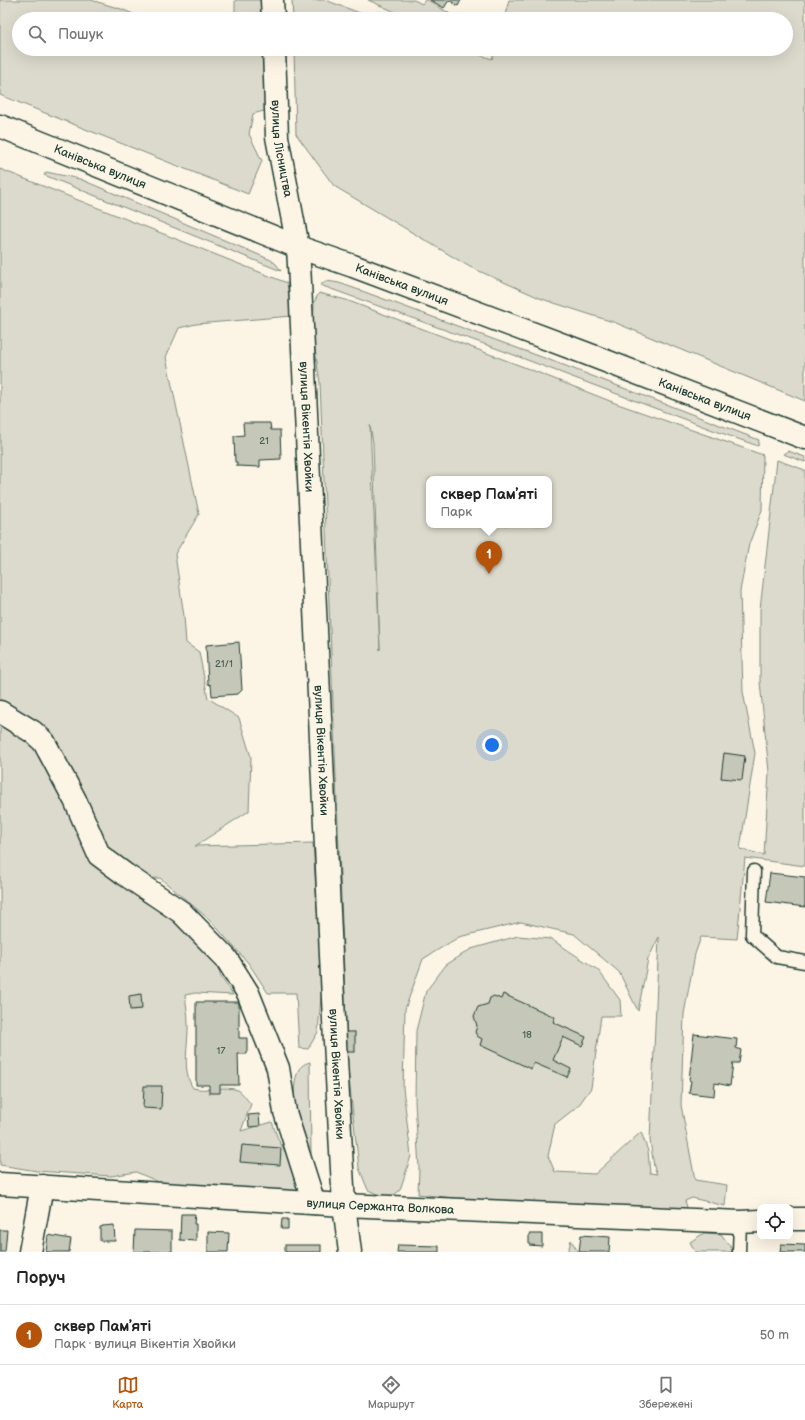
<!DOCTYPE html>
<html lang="uk">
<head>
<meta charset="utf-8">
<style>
  :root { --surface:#fff; --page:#f2f2f2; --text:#222; --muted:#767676; --line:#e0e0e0; --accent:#b45309 }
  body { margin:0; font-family:"Balsamiq Sans",sans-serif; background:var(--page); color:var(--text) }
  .controls { position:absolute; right:12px; bottom:12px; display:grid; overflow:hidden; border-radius:8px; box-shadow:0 4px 16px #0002 }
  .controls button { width:36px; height:36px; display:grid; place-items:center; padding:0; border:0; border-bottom:1px solid var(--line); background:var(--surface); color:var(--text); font:20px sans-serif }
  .you { position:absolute; left:492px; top:745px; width:14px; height:14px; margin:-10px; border:3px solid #fff; border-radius:50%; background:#1a73e8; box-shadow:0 0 0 6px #1a73e833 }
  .badge { display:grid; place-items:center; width:26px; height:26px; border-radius:50%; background:var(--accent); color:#fff; font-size:13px; font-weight:700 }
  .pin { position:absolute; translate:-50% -33px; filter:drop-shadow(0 1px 2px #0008) }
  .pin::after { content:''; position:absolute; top:21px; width:14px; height:12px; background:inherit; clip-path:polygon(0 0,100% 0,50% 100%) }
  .popup { position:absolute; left:426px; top:476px; width:126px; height:52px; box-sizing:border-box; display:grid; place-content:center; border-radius:8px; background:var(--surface); filter:drop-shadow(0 1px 3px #0005); font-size:13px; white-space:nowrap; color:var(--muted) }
  .popup b { font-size:15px; color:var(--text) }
  .popup::after { content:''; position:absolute; left:50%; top:100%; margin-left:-8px; border:8px solid transparent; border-top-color:var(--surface) }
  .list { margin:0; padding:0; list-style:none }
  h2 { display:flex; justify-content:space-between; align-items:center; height:52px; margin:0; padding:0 16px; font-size:17px }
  h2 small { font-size:13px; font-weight:400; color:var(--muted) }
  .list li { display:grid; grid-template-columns:26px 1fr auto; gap:12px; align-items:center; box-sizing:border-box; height:60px; padding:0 16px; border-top:1px solid var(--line) }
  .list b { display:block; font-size:15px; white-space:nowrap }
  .list p { margin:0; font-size:13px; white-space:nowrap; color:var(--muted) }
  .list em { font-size:13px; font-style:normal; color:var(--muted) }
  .icon { flex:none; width:22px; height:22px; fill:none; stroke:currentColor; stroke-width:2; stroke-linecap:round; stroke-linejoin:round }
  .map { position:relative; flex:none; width:805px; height:1252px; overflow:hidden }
  .search { position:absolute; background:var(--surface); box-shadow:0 4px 16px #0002; left:12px; right:12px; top:12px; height:44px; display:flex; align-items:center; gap:10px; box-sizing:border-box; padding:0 14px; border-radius:22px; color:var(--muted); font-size:15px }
  .sheet { height:112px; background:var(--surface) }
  nav { display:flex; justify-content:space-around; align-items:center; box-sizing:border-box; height:56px; border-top:1px solid var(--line); background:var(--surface); font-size:11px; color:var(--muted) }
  nav a { display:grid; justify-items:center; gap:2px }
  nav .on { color:var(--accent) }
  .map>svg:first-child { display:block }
  .green { fill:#dcdacc; stroke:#7e8c80; fill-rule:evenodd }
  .building { fill:#c5c7b9; stroke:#1f3d34 }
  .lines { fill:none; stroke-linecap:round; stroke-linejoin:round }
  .lane-casing { stroke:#1f3d34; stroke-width:15 }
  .street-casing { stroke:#1f3d34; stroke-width:25 }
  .primary-casing { stroke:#1f3d34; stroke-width:25 }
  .lane { stroke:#fcf5e5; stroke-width:12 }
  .street { stroke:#fcf5e5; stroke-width:22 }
  .primary { stroke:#fcf5e5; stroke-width:22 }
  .labels { text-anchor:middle; stroke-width:3; stroke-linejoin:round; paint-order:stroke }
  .number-label { font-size:10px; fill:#486055 }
  .street-label { font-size:12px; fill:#1f3d34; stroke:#fcf5e5 }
</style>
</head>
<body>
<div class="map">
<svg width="805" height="1252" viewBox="0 0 805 1252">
  <rect width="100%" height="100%" fill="#fcf5e5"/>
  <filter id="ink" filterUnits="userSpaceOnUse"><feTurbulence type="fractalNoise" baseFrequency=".025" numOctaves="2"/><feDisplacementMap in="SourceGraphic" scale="8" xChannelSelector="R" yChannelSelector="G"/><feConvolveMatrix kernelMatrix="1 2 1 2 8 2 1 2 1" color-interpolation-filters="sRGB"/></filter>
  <g filter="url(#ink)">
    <!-- green -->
    <g class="green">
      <polygon points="0,0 91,0 121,9 145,19 19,19 19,49 264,49 267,110 253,114 249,134 262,161 248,194 0,95"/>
      <polygon points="235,0 262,0 263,19 235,19"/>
      <polygon points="292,0 325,0 376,19 293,19"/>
      <polygon points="368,0 414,0 422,4 425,0 428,0 453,16 453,19 411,19"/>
      <polygon points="509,0 805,0 805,401 616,323 542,299 470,267 334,186 296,134 294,49 463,49 492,59 495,49 786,49 786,19 504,19"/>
      <path d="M0,169L287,283L292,316L196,324L179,328L166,357L199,514L175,554L184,616L186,643L199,652L208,698L239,718L251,757L249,811L195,846L313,843L322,986L318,1032L308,1049L299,1048L296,993H268L249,964L210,920L160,878L113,880L146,903L169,915L192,939L214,957L221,977L233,995L195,993L185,995C186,1004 188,1014 188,1023C189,1043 181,1070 193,1088C207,1092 223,1085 238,1090C242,1092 247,1100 251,1104L241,1131L272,1122L278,1139L296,1171L304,1193L161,1183L136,1172L111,1176L37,1171L0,1165Z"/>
      <polygon points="46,172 80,179 271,260 276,264 281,271 44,175"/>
      <polygon points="327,281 339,283 362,291 566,366 759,440 758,446 710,429 498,349 320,285"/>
      <path d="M319,293L346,300L529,369L615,403L763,455L762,510L749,544L740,591L743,692L755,753L740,849L764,855L769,772L760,682V610L777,460L805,470V866L745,858L737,939L701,937L695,954L684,1014L681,1105L695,1180L727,1185L725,1206L692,1198L685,1201L689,1213L543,1208L418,1194L419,1168L415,1103L416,1031L426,991L446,965L471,949L518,936L551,939L598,970L620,1000L621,1016H601L591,1088L578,1106L555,1124L548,1156L555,1172L595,1174L641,1132L648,1151L650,1173L657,1174L654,1167L650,1140L659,937L648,959L638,1011L619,972L574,934L521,922L459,937L423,959L405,1009L403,1088L411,1156L400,1190L389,1199L368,1190L359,1168L348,1070L320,383L313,335L314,302ZM370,425L373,443L380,650ZM429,479H549V525H429Z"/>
      <polygon points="788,451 805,457 805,462 783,454"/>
      <path d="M310,1062L311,1154C308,1150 305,1146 303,1141C296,1126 291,1090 297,1074C299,1067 303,1064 310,1062Z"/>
      <polygon points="704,1233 721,1234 732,1249 732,1252 695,1252 690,1242"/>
      <polygon points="571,1240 578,1252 568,1252"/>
    </g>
    <!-- building -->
    <g class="building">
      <polygon points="430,0 461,0 458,6 449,0 444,8"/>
      <polygon points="243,423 270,423 271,430 280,430 281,459 260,460 260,467 237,466 237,462 235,462 234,436 244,435"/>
      <polygon points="239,642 242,690 238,694 212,696 211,685 208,684 206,645"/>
      <polygon points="724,753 745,756 742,780 721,778"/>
      <polygon points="770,873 805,877 805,907 766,902"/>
      <polygon points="141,994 142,1009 130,1010 129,996"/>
      <polygon points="503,994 555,1017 553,1022 586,1037 582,1046 563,1037 553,1060 571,1069 567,1077 534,1063 531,1069 480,1045 482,1039 477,1036 475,1032 477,1026 474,1016 478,1007 488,1004 490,998 494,996 501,999"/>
      <polygon points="196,1002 239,1002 239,1038 247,1038 247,1054 238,1054 239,1085 220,1085 220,1093 209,1093 209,1085 196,1085"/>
      <rect x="345" y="1032" width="10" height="20"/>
      <polygon points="694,1034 737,1039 736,1048 741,1050 739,1063 733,1063 730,1086 715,1083 714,1096 689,1093 691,1081 689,1080"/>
      <polygon points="144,1086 162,1086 161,1109 143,1108"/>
      <polygon points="259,1114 260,1126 249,1127 248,1115"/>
      <polygon points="242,1145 281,1148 280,1165 240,1162"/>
      <polygon points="181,1214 195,1214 194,1224 196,1224 196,1241 180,1240"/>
      <polygon points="282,1219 288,1219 288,1229 281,1229"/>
      <polygon points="114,1225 115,1241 100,1241 100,1227 102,1227 102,1226"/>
      <polygon points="0,1230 7,1230 5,1252 0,1252"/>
      <polygon points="135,1230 172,1231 172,1252 134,1252"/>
      <polygon points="208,1232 229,1233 228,1252 208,1252"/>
      <polygon points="529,1234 542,1234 542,1246 529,1245"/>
      <polygon points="48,1235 71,1239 69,1252 46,1252"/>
      <polygon points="581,1235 610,1237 609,1252 579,1252"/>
      <polygon points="781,1244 805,1245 805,1252 780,1252"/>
      <rect x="285" y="1245" width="36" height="7"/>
      <polygon points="398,1245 439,1246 439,1252 397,1252"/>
    </g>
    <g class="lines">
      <!-- lane casing -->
      <g class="lane-casing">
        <g id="lane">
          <polyline points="754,871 752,935 777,957 805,962"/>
          <polyline points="739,1252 740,1222"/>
        </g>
      </g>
      <!-- street casing -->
      <g class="street-casing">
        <g id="street">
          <polyline points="272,0 273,19"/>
          <path id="s1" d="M274,49L277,137L298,247L300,283L335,1042L344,1205L350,1252"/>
          <polyline points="0,712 33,732 44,742 75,800 99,855 126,875 181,912 226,958 248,993 278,1068 285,1112 314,1203"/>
          <path id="s2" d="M0,1184L344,1205L740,1222L760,1221"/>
          <polyline points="790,1219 805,1219"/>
          <polyline points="30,1252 42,1186"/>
        </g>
      </g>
      <!-- primary casing -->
      <g class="primary-casing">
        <g id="primary">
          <path id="s3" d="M0,126L298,247L353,266L585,353L805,438"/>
        </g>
      </g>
      <!-- lane -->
      <use href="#lane" class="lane"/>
      <!-- street -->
      <use href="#street" class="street"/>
      <!-- primary -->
      <use href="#primary" class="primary"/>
    </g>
  </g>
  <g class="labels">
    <!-- number labels -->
    <g class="number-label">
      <text x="264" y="444">21</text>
      <text x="224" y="667">21/1</text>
      <text x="527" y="1038">18</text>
      <text x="221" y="1054">17</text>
    </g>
    <!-- street labels -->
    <g class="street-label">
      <text dy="4" stroke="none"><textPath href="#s1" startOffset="100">вулиця Лісництва</textPath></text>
      <text dy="4" stroke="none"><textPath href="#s3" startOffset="108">Канівська вулиця</textPath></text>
      <text dy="4" stroke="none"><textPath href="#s3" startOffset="432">Канівська вулиця</textPath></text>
      <text dy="4" stroke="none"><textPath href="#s3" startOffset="756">Канівська вулиця</textPath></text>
      <text dy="4" stroke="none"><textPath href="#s1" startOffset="380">вулиця Вікентія Хвойки</textPath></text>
      <text dy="4" stroke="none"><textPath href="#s1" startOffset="704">вулиця Вікентія Хвойки</textPath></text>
      <text dy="4" stroke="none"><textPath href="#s1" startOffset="1028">вулиця Вікентія Хвойки</textPath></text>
      <text dy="4" stroke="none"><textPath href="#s2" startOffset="381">вулиця Сержанта Волкова</textPath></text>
    </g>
  </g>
</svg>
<div class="controls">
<button><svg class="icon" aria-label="locate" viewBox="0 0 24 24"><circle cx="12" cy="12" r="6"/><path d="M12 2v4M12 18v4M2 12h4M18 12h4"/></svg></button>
</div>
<div class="you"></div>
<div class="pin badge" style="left:489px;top:574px">1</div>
<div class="popup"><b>сквер Памʼяті</b>Парк</div>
<div class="search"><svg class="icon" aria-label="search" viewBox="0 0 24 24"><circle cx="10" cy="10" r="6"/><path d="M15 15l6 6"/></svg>Пошук</div>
</div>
<section class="sheet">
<h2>Поруч<small></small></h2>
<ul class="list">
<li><span class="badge">1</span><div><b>сквер Памʼяті</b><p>Парк · вулиця Вікентія Хвойки</p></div><em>50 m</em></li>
</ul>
</section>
<nav>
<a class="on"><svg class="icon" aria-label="map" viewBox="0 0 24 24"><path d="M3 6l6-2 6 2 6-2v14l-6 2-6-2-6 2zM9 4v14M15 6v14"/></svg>Карта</a>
<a><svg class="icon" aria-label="directions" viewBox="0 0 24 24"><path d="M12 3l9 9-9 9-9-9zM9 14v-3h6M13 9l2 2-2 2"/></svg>Маршрут</a>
<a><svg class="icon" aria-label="saved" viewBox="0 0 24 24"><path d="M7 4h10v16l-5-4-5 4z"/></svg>Збережені</a>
</nav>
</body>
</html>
